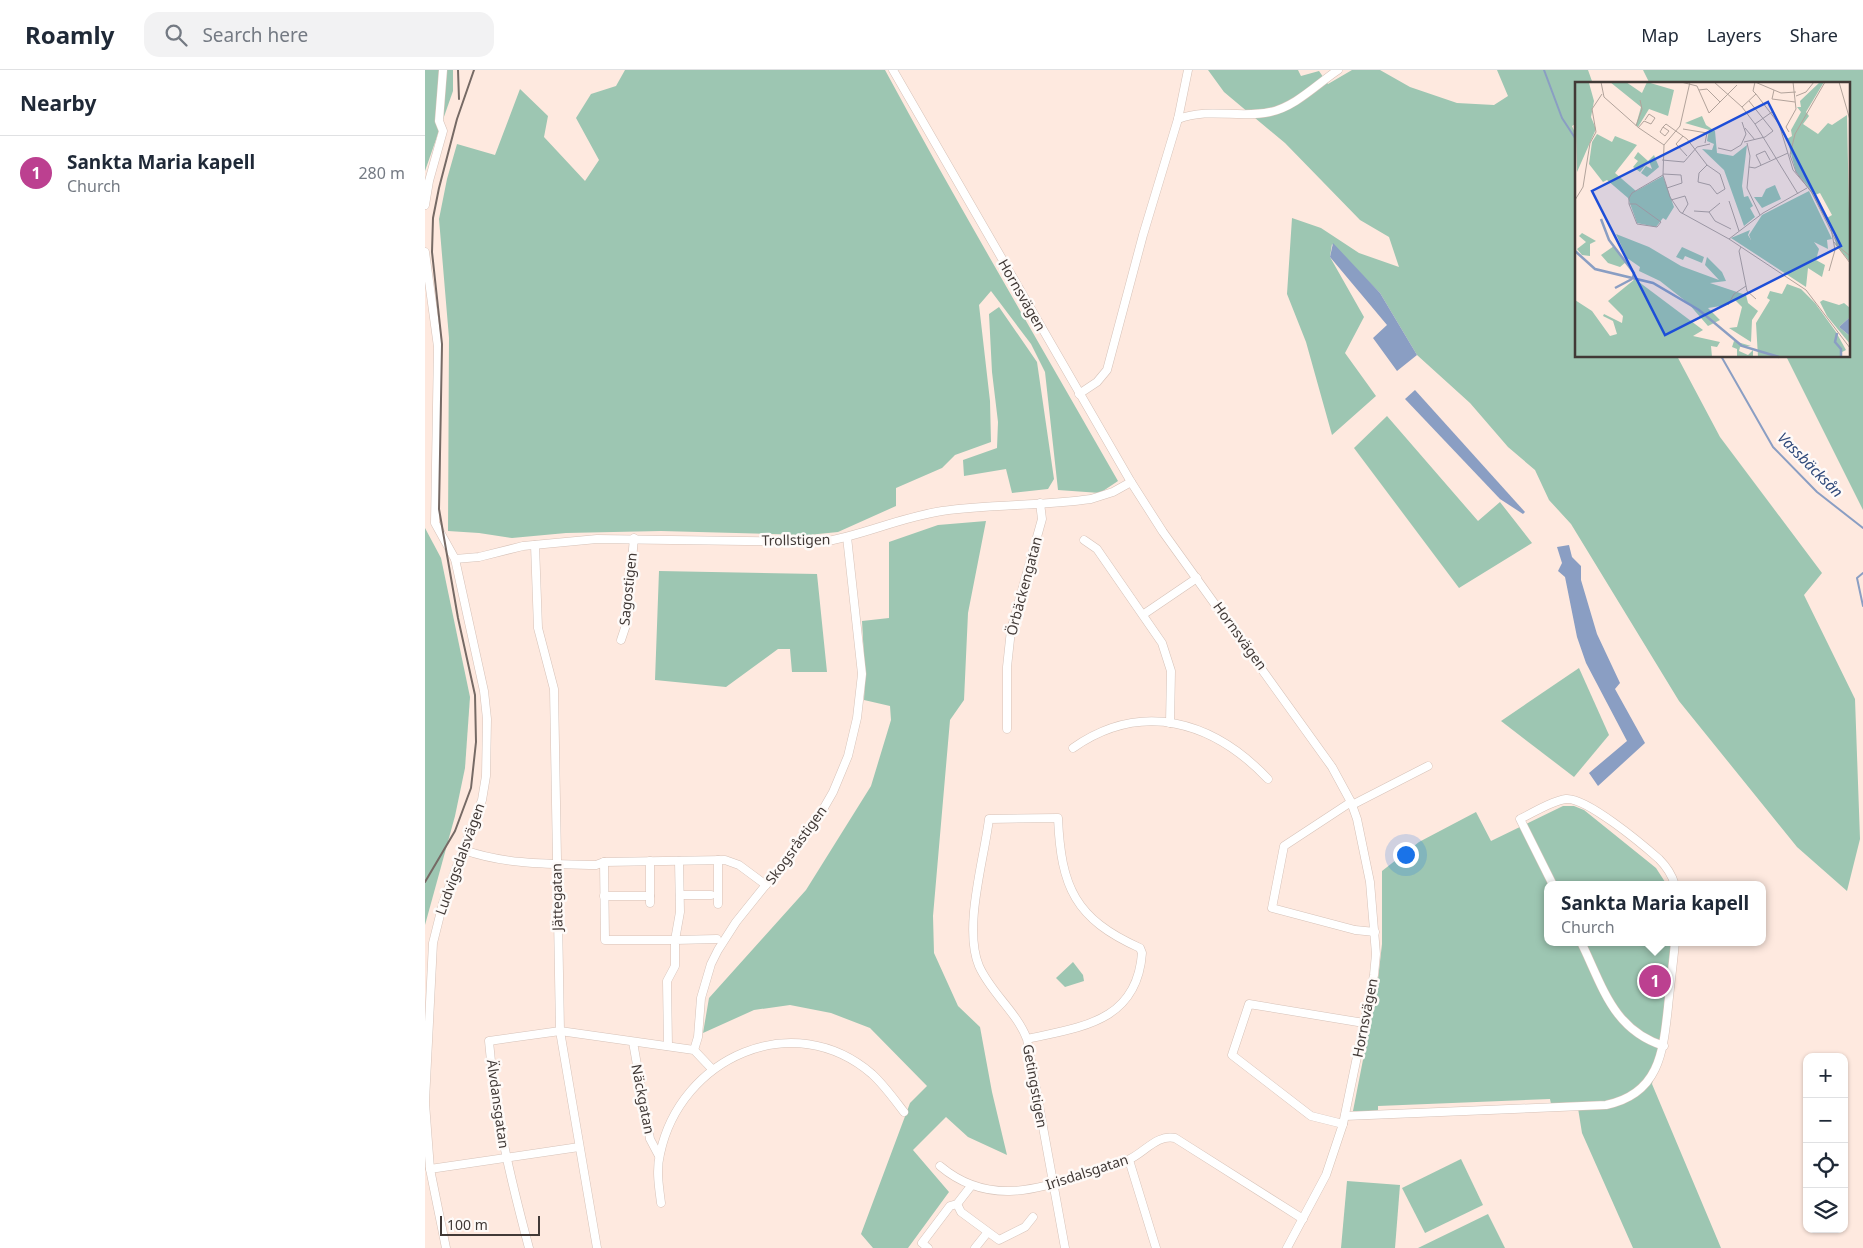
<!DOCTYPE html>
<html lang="en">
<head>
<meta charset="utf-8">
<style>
  :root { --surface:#fff; --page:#f2f2f3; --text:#1f2937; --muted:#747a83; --line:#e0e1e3; --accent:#bc4090 }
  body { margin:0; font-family:"Noto Sans",sans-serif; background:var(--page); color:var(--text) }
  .controls { position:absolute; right:15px; bottom:15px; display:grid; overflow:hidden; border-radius:10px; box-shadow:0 1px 4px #0004 }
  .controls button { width:45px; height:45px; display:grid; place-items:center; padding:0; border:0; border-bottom:1px solid var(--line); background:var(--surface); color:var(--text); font:25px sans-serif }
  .scale { position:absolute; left:15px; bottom:12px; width:100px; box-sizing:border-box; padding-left:5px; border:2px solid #413936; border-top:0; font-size:14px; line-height:18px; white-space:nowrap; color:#413936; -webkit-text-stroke:4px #fefaf8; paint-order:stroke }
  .you { position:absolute; left:980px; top:784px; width:18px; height:18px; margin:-12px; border:4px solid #fff; border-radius:50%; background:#1a73e8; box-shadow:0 0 0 8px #1a73e833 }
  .badge { display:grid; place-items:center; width:32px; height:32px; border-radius:50%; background:var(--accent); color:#fff; font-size:16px; font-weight:700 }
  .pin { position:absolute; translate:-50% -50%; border:2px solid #fff; box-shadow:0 1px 5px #0006 }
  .popup { position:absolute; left:1119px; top:811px; width:222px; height:65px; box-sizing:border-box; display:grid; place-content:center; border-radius:10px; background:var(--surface); filter:drop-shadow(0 1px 4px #0005); font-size:16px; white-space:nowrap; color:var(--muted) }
  .popup b { font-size:19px; color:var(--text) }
  .popup::after { content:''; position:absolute; left:50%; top:100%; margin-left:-10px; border:10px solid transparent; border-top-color:var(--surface) }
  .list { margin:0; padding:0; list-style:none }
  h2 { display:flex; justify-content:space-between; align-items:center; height:65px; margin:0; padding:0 20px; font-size:21px }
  h2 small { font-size:16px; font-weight:400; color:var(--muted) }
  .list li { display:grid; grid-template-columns:32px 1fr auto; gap:15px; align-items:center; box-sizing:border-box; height:75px; padding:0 20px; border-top:1px solid var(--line) }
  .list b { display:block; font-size:19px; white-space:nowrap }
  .list p { margin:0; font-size:16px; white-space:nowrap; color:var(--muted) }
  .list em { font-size:16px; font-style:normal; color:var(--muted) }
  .icon { flex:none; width:28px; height:28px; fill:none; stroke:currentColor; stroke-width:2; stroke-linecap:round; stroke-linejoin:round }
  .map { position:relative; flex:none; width:1438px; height:1178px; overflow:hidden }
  header { display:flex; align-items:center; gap:30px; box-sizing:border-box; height:70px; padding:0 25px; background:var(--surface); border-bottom:1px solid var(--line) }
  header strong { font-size:24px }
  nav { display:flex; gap:28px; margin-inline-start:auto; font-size:18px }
  .search { width:350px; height:45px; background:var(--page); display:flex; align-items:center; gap:12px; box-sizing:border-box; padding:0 18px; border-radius:15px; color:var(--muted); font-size:19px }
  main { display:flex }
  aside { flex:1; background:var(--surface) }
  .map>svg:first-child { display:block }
  .green { fill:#9dc6b2 }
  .water { fill:#8a9ec3 }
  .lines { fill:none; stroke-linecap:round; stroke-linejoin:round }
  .stream { stroke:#8a9ec3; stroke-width:2 }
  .street-casing { stroke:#d6c2b8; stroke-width:9 }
  .street { stroke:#fff; stroke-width:8 }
  .rail { stroke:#766a65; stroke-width:2 }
  .labels { text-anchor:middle; stroke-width:5; stroke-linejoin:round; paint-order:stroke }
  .street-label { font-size:14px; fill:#413936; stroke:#fefaf8 }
  .water-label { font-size:15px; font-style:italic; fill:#304a7b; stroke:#fefaf8 }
  .inset-river { fill:none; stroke:#8a9ec3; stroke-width:2.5 }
  .inset-road { fill:none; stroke:#b2a39b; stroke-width:1 }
  .view { fill:#1d4ed8; fill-opacity:0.15; stroke:#1d4ed8; stroke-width:2.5 }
  .inset-edge { fill:none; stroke:#413936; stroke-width:2.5 }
</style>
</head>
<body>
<header>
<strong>Roamly</strong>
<div class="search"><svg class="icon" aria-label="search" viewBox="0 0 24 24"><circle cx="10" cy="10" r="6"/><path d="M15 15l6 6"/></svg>Search here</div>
<nav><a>Map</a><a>Layers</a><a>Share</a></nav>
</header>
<main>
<aside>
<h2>Nearby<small></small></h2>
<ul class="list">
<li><span class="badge">1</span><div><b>Sankta Maria kapell</b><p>Church</p></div><em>280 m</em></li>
</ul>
</aside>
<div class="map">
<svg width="1438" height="1178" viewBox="0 0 1438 1178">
  <rect width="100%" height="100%" fill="#fee9df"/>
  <!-- green -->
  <g class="green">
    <polygon points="0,0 28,0 28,21 0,101"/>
    <path d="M200,0H460C535,139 615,274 693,411L675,423L633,420L620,302L606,274L566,221L554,235L565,331L566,372L530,385L517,398L471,418V436L413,462L383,465L236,461L141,463L87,468L54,463L23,461L24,268L14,149L22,109L32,74L70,85L95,19L123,46L119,67L160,111L174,90L151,48L166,24L191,16Z"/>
    <polygon points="783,0 873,0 876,6 894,1 903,14 927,0 955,0 985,17 1032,33 1069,35 1083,26 1072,0 1163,0 1168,14 1152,14 1152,53 1147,56 1152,67 1152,286 1252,286 1295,367 1397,503 1379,525 1430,629 1435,769 1422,821 1372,777 1254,631 1146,454 1124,430 1110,400 1083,377 1045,333 992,285 955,223 907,174 905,187 939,247 920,283 951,326 907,365 881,272 862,224 867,148 896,158 934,183 974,197 964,167 935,150 860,73 799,22"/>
    <polygon points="1218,0 1438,0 1438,440 1361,286 1424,286 1424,14 1225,14"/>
    <polygon points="574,237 612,292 629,409 623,419 587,423 581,399 539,406 538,390 572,378 573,352 567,302 564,244"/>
    <polygon points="962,346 1053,451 1075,432 1107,473 1034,518 929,378"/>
    <polygon points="561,451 543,543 539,630 525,650 508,846 509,883 533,936 555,957 567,1022 582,1085 543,1067 521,1047 488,1080 524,1122 483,1178 448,1178 436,1164 485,1033 502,1016 445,958 406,943 365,935 329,940 278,963 284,928 381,820 446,716 466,650 465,636 439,630 440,606 437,551 464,548 464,472 513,455"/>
    <polygon points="0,458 16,488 45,627 40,698 30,746 0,855"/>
    <polygon points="234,501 392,504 402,602 367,602 365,579 353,579 301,617 230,610"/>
    <polygon points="1154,598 1184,665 1149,707 1076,651"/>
    <polygon points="1138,736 1149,736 1159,740 1231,798 1242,815 1122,815 1122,872 1248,872 1235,983 1227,1014 1296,1178 1208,1178 1157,1063 1152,1032 1126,1034 1125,1029 953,1036 953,1041 928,1041 952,918 957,874 957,801 994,772 1051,742 1066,771"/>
    <polygon points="648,892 658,905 659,911 640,917 631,908"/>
    <polygon points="1036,1089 1058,1135 1000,1163 977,1118"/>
    <polygon points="922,1111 975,1115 970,1178 916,1178"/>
    <polygon points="1063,1144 1080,1178 993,1178"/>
  </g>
  <!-- water -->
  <g class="water">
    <polygon points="908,173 955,223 992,285 972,301 948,268 962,255 905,187"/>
    <polygon points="990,320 1100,442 1098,444 1075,429 980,329"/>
    <polygon points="1144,475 1147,487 1156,496 1156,510 1172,564 1195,613 1190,619 1220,673 1173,716 1164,703 1202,671 1161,593 1152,567 1140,507 1133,501 1137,493 1132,477"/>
  </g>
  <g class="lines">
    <!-- stream -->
    <g class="stream">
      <polyline points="1119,0 1137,48 1152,71"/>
      <polyline points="1296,286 1348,377 1392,422 1438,458"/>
      <polyline points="1438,503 1432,508 1438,536"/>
    </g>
    <!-- street casing -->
    <g class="street-casing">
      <g id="street">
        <polyline points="468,0 706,412 738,462 907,697 926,732 932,749 945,812 951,884 949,905 918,1054 901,1105 862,1178"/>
        <path d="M753,49C785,37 814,49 845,42C870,37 892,14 913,0"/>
        <polyline points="0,135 4,111 18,61 14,51 18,0"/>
        <polyline points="0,182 13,277 10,453 30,489 59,621 62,649 61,706 57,730 18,833 8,873 0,1031"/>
        <polyline points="654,324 672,312 682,300 718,165 753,49 763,0"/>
        <polyline points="659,470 672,479 737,573 746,601 745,653"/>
        <polyline points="110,475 113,558 129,619 135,961 172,1178"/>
        <path d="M30,489L54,487L98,476L172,469L398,472C439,465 476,447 517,441C566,434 617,436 666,429L688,422L706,412"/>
        <polyline points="719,544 772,508"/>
        <polyline points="196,570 201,555 209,468"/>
        <polyline points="582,659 582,597 586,560 617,449 615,433"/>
        <path d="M648,678C717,630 788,651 843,709"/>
        <polyline points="926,732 859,776 847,838 930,860 950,862"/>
        <polyline points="927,735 1003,696"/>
        <path d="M39,780C81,795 127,794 171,795L179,792L300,790L314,795L341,815"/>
        <polyline points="225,791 225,833"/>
        <polyline points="179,792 180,870 250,870 255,842 254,791"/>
        <path d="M1128,815L1095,749C1108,743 1126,731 1141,729C1161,727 1217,774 1234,789C1241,796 1247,805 1250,815"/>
        <polyline points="255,825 286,825"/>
        <polyline points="179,826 225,826"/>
        <polyline points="293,834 293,790"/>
        <path d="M1156,872C1178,917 1188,960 1239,976"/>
        <path d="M602,969C656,957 712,952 717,883L715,878C650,849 636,817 633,748L564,749C559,790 538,858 554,896C566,923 591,941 602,969L640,1178"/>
        <polyline points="208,972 225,1069 234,1086"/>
        <polyline points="243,976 242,911 250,896 250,870 292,869"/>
        <polyline points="269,980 273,967 276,928 286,894 293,880 311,852 389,755 408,722 423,686 432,648 437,604 422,467"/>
        <polyline points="0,1033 5,1099 21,1178"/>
        <path d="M920,1046L1181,1035C1234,1024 1238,983 1243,937C1245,916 1248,894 1250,872"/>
        <polyline points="918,1054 886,1046 807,985 824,934 939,953"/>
        <polyline points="704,1090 731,1178"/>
        <path d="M515,1096C560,1134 608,1122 659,1104C674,1100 689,1096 703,1090C719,1083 732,1064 750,1068L878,1149"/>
        <polyline points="5,1099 154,1077"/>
        <path d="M236,1133C234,1117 231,1100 235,1084C255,988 368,936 447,1004C459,1015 469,1029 479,1042"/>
        <polyline points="532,1134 536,1142 574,1170 600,1157 608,1147"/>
        <path d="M104,1178C85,1107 70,1044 64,971L135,961L269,980L287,999"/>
        <polyline points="503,1178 497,1173 525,1136 532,1134 546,1116"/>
        <polyline points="550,1178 562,1163"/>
      </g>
    </g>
    <!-- street -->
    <use href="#street" class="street"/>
    <!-- rail -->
    <g class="rail">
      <polyline points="33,0 34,29"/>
      <polyline points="0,812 30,761 46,718 51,672 50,625 33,548 14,439 17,274 7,182 8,148 14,118 32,49 49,0"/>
    </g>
  </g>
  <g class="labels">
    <!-- street labels -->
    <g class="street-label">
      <text transform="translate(597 225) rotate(60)" y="5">Hornsvägen</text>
      <text transform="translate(371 470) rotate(-1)" y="5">Trollstigen</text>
      <text transform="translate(599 516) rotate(-75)" y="5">Örbäckengatan</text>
      <text transform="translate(203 519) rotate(-84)" y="5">Sagostigen</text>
      <text transform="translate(815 566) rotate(54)" y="5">Hornsvägen</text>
      <text transform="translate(371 775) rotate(-54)" y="5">Skogsråstigen</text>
      <text transform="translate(35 789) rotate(-70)" y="5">Ludvigsdalsvägen</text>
      <text transform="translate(132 827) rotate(-91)" y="5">Jättegatan</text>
      <text transform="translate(940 948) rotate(-79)" y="5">Hornsvägen</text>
      <text transform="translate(610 1016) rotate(80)" y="5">Getingstigen</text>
      <text transform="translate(218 1029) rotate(79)" y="5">Näckgatan</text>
      <text transform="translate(73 1034) rotate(82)" y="5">Älvdansgatan</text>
      <text transform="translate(662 1102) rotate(-18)" y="5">Irisdalsgatan</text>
    </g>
    <!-- water labels -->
    <g class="water-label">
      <text transform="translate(1385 395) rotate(45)" y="5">Vassbäcksån</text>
    </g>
  </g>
  <!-- overview -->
  <g transform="translate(1150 12)">
    <rect width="275" height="275" fill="#fee9df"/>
    <path d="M0,0L14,1L19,19L16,35L21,47L2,90ZM35,0H51L67,11L72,0L99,8L93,34L74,27L63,45L61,43L66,25ZM245,0H249L231,30L234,34L228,42L243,52L253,41L257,43L272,33L275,180L261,163L259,149L252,136L257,133L245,111L240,113L221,90L212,57L217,54L216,48L226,30L222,25H226L225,19ZM127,34L131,43L140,49L142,71L158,74L172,63L167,104L169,115L173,114L178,124L175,126L180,135L169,144L149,88L127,67L137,68L139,62L132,59L134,48L110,41ZM22,52L37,60L40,54L62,63L40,91L61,109L88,94L99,125L91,138L88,136L81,145L62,141L53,116L32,98L28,100L14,82L17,60ZM63,70L73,79L79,73L84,85L72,95L66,91L71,84L77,87L74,79L65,90L58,85L63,79L59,76ZM200,103L206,117L187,126L179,115H187L191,107ZM234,109L257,157L252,158L253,167L239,160L244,167L241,178L250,183L247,195L233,186L231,205L156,156L175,148L173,153L176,158L174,153L187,133ZM7,151L21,159L15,162V174L7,173L2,167L11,160L4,154ZM41,152L74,165L106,184L144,198L130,183L132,175L147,190L151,199L135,201L171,213L173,221L183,229L177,238L176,260L154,246L162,245L167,225L159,217L152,223L133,226L145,238L133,244L113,221L85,199L64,189L65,185L52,176ZM39,164L51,180L45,185L33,181L26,173ZM107,165L129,175L127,181L110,174L108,178L101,175ZM60,197L128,248L118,254L145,260L142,265L136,264L137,275H0V218L17,229L35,254L42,252L38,239L28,234L29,232L47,241L48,234L33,219ZM212,202L226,207L240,221L261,250L271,268L265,271L267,275H183L181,241L195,218L192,216L195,209L207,212ZM248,218L264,223L269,221L275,226V235L264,245L275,254V262L252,234L245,220ZM159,259L176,264L165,265L164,269L173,273L178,268V275H162V267L157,265Z" fill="#9dc6b2"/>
    <path d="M275,235V254L264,245Z" fill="#8a9ec3"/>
    <path class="inset-river" d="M26,137L34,158L59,191L58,196M0,169L20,187L78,201L124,228L167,264L204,275M40,206L57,197M262,251L260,260L266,267V275"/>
    <path class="inset-road" d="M26,0L29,15L64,46L89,63L88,93L95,115L105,130L154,157L231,208L275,266M106,0L122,4L134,31L162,3M139,0L167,25L180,42L223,112M180,0L206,11L221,10M250,0L220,52L215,73L221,90L237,111L256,146L260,168L254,189M264,0L275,38M124,8L132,7L145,20M199,8L197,17L220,20M181,12L204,42L218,88L236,109L264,165L275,174M221,14L231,10L239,0M167,25L181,12L178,9L180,0M180,42L197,30M61,44L67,27L65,18M88,45L91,42L112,57L132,83L145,92L150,107L142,112L135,103L123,100L124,91L132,83M88,45L94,49L90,54L85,50ZM63,46L69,39L76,42L80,36L74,32L70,38M170,46L180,58M108,47L132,51L130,61M214,50L211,45L221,27L218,0M108,54L101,62L112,74M169,60L190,55L198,49L174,19M172,61L175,74L172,106L185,133M89,63L105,44L115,0M143,66L156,69L166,63L171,52L167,40M87,78L109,80L122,65L135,62M186,83L181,73L190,69L195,78M174,85L180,86L213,71M88,92L106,93L107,101L92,106M0,118L8,105L15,61L21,50L17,27L27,12M96,118L110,114L113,122L107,132M154,119L164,149M54,122H61L86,140L82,145L62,142L54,122V116L57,111L88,93M119,129L134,130L145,121M134,130L140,139L156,147M154,157L188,131L232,106M259,160L275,181M166,165L164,169L172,209L181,217M153,223L159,212L171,204"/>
    <path class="view" d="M193,20L266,164L90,253L17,109Z"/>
    <rect width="275" height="275" class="inset-edge"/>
  </g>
</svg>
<div class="controls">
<button>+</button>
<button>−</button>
<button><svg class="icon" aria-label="locate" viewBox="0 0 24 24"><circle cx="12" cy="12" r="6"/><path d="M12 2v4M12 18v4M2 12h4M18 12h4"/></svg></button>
<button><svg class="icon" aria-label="layers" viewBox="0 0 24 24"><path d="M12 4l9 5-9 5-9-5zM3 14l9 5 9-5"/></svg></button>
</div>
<div class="scale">100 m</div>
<div class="you"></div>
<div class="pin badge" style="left:1230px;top:911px">1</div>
<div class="popup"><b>Sankta Maria kapell</b>Church</div>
</div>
</main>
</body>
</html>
